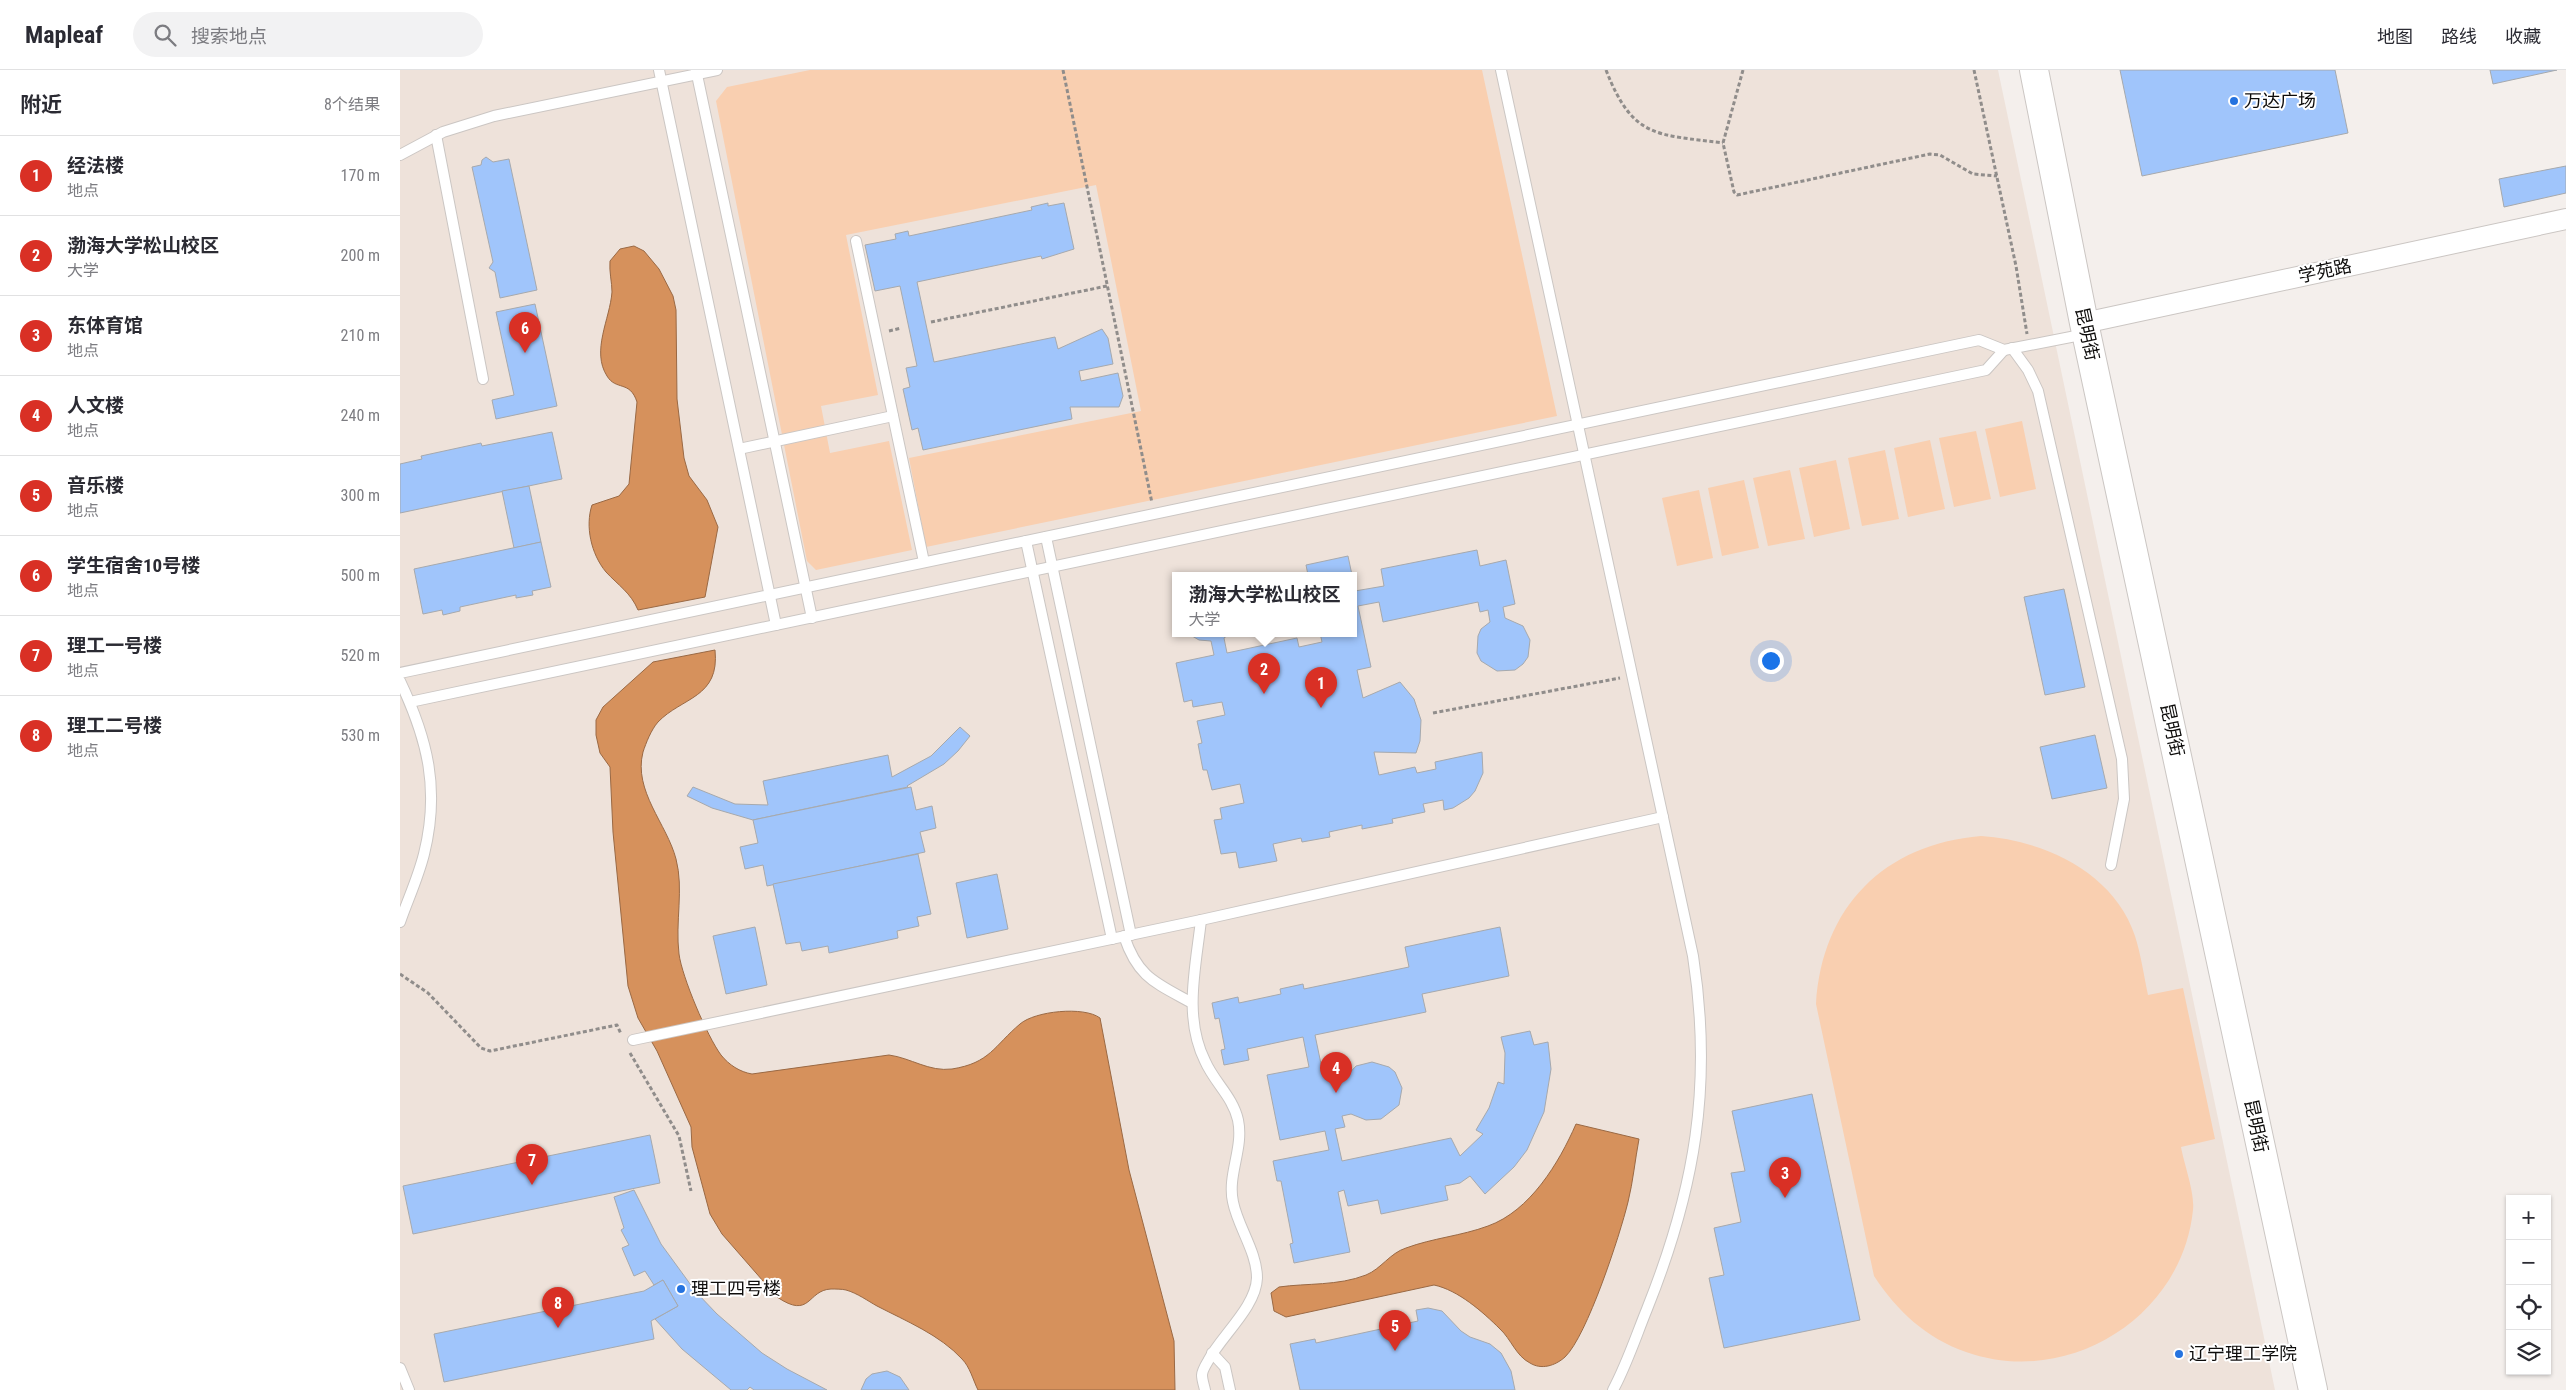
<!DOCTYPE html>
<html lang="zh">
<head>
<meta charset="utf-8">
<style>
  :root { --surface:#fff; --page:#f2f2f3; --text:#2b2b33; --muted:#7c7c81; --line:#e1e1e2; --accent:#d93025 }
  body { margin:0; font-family:"Roboto Condensed","Noto Sans SC",sans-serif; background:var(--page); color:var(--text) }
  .controls { position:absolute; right:15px; bottom:15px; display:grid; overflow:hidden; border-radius:0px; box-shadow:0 1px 4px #0004 }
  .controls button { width:45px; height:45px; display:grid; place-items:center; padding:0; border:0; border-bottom:1px solid var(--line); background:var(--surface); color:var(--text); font:25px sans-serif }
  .you { position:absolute; left:1370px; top:590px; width:18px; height:18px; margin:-12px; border:4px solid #fff; border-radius:50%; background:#1a73e8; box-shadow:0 0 0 8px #1a73e833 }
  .badge { display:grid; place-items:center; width:32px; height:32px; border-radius:50%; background:var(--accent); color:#fff; font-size:16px; font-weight:700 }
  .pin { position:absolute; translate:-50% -41px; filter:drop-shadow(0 1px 2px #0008) }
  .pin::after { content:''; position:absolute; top:26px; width:18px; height:15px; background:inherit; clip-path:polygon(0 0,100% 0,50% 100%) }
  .popup { position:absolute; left:772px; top:502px; width:185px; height:65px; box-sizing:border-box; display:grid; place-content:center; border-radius:0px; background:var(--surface); filter:drop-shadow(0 1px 4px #0005); font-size:16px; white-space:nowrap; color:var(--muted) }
  .popup b { font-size:19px; color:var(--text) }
  .popup::after { content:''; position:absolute; left:50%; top:100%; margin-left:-10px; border:10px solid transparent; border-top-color:var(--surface) }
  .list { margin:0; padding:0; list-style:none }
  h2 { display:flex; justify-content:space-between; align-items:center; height:65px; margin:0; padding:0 20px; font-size:21px }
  h2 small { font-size:16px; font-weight:400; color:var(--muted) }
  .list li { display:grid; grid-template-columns:32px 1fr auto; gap:15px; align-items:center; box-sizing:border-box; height:80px; padding:0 20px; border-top:1px solid var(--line) }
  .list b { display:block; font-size:19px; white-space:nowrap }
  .list p { margin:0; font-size:16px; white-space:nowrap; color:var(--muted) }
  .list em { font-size:16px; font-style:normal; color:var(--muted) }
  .icon { flex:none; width:28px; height:28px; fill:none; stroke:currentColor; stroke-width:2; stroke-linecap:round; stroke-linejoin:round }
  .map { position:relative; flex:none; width:2166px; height:1320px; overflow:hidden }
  header { display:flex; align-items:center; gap:30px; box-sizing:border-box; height:70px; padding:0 25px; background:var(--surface); border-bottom:1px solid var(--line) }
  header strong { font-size:24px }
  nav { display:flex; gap:28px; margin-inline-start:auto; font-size:18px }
  .search { width:350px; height:45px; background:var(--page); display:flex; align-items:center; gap:12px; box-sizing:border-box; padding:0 18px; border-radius:28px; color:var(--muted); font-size:19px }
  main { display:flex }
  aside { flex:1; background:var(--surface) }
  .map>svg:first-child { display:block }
  .built { fill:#eee2da; fill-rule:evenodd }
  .green { fill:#f9cfb0 }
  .water { fill:#d6915c; stroke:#9a6944 }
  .building { fill:#a0c5fb; stroke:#a6a9ad }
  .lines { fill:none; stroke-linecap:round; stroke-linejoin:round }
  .lane-casing { stroke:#cbc6c3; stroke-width:12 }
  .street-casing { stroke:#cbc6c3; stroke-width:22 }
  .secondary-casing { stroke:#cbc6c3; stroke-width:30 }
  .path { stroke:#908d8b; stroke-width:3; stroke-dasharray:4 2.5; stroke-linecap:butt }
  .lane { stroke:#fff; stroke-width:10 }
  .street { stroke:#fff; stroke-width:20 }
  .secondary { stroke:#fff; stroke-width:28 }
  .poi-dot { fill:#2573df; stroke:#fff; stroke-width:2 }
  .labels { text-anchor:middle; stroke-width:4; stroke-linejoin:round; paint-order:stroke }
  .poi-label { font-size:18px; fill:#0d0c0b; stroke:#fff; text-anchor:start }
  .street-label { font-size:18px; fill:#0d0c0b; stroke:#fff }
</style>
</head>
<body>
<header>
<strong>Mapleaf</strong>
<div class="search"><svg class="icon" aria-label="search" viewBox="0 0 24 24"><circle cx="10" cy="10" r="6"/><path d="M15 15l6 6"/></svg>搜索地点</div>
<nav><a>地图</a><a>路线</a><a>收藏</a></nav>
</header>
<main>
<aside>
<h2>附近<small>8个结果</small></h2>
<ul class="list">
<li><span class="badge">1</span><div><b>经法楼</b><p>地点</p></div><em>170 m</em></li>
<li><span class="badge">2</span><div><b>渤海大学松山校区</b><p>大学</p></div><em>200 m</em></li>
<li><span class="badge">3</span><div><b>东体育馆</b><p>地点</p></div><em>210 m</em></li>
<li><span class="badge">4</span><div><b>人文楼</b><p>地点</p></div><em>240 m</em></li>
<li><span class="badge">5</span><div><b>音乐楼</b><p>地点</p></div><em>300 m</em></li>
<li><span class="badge">6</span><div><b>学生宿舍10号楼</b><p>地点</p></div><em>500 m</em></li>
<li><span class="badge">7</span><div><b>理工一号楼</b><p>地点</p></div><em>520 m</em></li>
<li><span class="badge">8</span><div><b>理工二号楼</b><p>地点</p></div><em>530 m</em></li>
</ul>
</aside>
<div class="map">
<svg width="2166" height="1320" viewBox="0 0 2166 1320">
  <rect width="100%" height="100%" fill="#f4efec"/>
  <!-- built -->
  <path class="built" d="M0,0H1598L1875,1320H0ZM775,505H953V563H775Z"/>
  <!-- green -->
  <g class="green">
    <polygon points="410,0 1082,0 1157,346 526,477 509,388 741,341 696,115 446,165 478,325 421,336 430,383 489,371 512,480 416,500 407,491 316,31 327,17"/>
    <polygon points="1622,351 1636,419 1600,427 1585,359"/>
    <polygon points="1576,361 1591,429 1554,437 1539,368"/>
    <polygon points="1530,370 1545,439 1508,447 1494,378"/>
    <polygon points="1485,380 1499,449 1462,456 1448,388"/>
    <polygon points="1436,390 1450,459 1414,467 1399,398"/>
    <polygon points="1390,400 1405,469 1368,476 1353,408"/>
    <polygon points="1344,410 1359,478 1322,486 1308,418"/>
    <polygon points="1299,420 1313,488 1277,496 1262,428"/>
    <path d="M1581,766C1643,770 1714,802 1735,866C1741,885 1744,906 1748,925L1783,918L1815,1069L1781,1077C1784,1094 1795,1123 1793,1140C1782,1248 1667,1318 1566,1282C1526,1268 1497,1241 1474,1206L1416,934C1422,837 1484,774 1581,766Z"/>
  </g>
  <!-- water -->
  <g class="water">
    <path d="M234,176L244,181L259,199L273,226L276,240L277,329L284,388L289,406L307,430L318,457L305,527L238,540C231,523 218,515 206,502C191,484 185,456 192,435L219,426L229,414L237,332C230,310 216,321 207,306C191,281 210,249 212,222C212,212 209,202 210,191L220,179Z"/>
    <path d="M315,580C320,628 282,627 258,652C251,660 246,673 243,682C233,721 267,754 276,789C284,819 275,852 279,884C282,907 307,966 321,985C329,995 340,1002 352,1004L489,985C511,988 529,1002 552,999C590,993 594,976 620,954C635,941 684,936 700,948L729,1100L774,1271L775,1320H578C573,1310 570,1297 562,1289C540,1265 506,1251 477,1236C468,1231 457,1223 446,1220C442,1219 436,1219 431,1219C407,1220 411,1250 377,1227L322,1164L310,1144L292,1077L291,1057L257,981L238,948L228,916L213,762L210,697L200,683L196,665V650L203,637L253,592Z"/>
    <path d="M1176,1054L1239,1069C1235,1090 1233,1112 1228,1132C1220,1165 1187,1266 1165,1287C1155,1296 1141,1300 1130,1293C1116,1286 1111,1269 1100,1259C1083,1242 1058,1220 1034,1215L886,1247L874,1241L871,1223L879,1217C907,1213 938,1216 966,1205C981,1199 990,1183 1006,1178C1033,1168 1061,1166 1088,1156C1130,1141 1159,1093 1176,1054Z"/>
  </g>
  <!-- building -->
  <g class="building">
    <polygon points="1720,0 1935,0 1948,63 1742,106"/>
    <polygon points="2090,0 2157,0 2093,14"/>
    <polygon points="86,87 93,92 109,89 137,220 100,228 95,202 89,198 93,192 72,97 81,95 82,90"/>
    <polygon points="2166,96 2166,123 2104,137 2099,109"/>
    <polygon points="648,133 648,136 664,133 674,179 642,189 641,186 517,212 534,292 655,267 658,279 702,259 708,268 713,294 679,301 681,311 718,303 723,326 719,337 670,337 672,349 523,380 518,358 512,360 503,319 510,317 506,298 517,296 500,216 475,221 465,175 496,169 495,164 508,161 509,166 632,140 631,137"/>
    <polygon points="135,234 157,336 96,349 92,330 114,325 96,242"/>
    <polygon points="152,362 162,409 0,443 0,394 22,389 21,386 81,373 82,376"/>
    <polygon points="129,416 141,472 114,478 102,421"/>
    <polygon points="141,472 151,517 132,521 133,525 116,528 116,525 60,537 60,541 43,545 42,540 23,544 14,499"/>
    <polygon points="1077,480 1080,496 1106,490 1115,534 1103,537 1105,548 1123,556 1130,570 1128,587 1123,594 1115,600 1097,601 1081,591 1077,583 1078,566 1081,559 1090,552 1088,540 1080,542 1078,532 983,552 979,532 958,536 971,597 957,600 963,628 1000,612 1014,629 1021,650 1020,671 1016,683 974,682 979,705 1015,697 1017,703 1036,699 1035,692 1082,682 1083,703 1075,721 1069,728 1053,738 1044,740 1043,730 1023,734 1025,742 992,749 993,753 962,759 962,755 929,762 930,767 902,772 901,768 873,774 877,791 839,798 836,782 821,784 814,750 822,749 820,738 844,733 840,714 812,720 807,700 803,700 798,674 802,673 797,651 825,645 822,632 793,637 792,630 784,632 776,593 814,585 811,571 799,570 787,563 831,563 824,568 827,583 897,568 899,577 922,572 920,563 953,563 953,508 955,521 984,516 981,499"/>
    <polygon points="948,486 952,505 908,505 906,495"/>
    <polygon points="1664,519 1685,617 1645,625 1624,527"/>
    <polygon points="560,657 570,666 558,681 544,694 507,716 508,717 353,750 312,738 287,726 293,717 335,734 368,735 363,711 488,685 492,707 531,686"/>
    <polygon points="1695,665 1707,718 1652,729 1640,677"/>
    <polygon points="511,717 516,740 532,736 536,758 520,762 525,782 367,816 363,795 345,799 340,777 358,773 353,750"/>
    <polygon points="518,784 531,844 517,847 519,856 497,861 498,868 429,883 428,876 402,881 400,872 386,874 373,814"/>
    <polygon points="597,804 608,859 567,868 556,813"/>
    <polygon points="355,857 367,915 326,924 313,866"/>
    <polygon points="1100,857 1109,906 1022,924 1026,942 915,965 921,994 931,992 935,1010 944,1009 956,996 972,992 989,997 995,1002 1002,1018 999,1035 981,1049 966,1050 951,1044 942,1046 945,1057 935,1059 942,1091 1051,1068 1060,1086 1083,1064 1076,1060 1089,1038 1098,1012 1104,1014 1105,983 1101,967 1130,961 1134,975 1148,972 1151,999 1144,1042 1127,1080 1114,1097 1085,1124 1070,1106 1060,1113 1045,1116 1048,1130 981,1144 978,1130 948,1136 944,1120 938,1122 950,1182 894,1193 890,1174 893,1173 881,1111 877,1111 873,1091 929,1080 925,1061 880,1070 867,1005 909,997 903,967 847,979 849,990 824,995 821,980 825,979 819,948 815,949 812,933 838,927 839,933 881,924 880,919 903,914 904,919 1009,897 1005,877"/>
    <polygon points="1412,1024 1460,1250 1324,1278 1309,1208 1324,1205 1314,1158 1341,1152 1331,1103 1345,1101 1332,1041"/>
    <polygon points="250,1065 260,1113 13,1164 3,1116"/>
    <polygon points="234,1120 261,1174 296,1222 317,1244 362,1283 387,1299 427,1320 354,1320 350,1317 347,1320 331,1320 282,1279 255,1249 278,1236 263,1210 254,1215 245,1201 234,1206 222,1178 229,1175 221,1160 224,1158 214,1127"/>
    <polygon points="263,1210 278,1236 251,1251 254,1269 44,1312 34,1264 244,1221"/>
    <polygon points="1028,1238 1042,1241 1061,1261 1070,1267 1090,1274 1101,1283 1111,1301 1115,1320 900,1320 890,1274 915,1269 916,1273 1018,1251 1016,1240"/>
    <polygon points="487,1301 500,1307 509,1320 461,1320 466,1309 472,1304"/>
  </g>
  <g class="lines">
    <!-- lane casing -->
    <g class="lane-casing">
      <g id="lane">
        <polyline points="259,0 376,555"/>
        <polyline points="296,0 412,548"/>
        <path d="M1101,0L1293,886C1313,1015 1295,1119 1247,1239C1236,1266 1227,1294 1213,1320"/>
        <polyline points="36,65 83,309"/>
        <polyline points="0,85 43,62 94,46 317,0"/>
        <polyline points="456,171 524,492"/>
        <polyline points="1612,278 1628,300 1638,321 1722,689 1724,729 1711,795"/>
        <polyline points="339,379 493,346"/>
        <polyline points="646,467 731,865"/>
        <polyline points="626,471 712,869"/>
        <polyline points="0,603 1579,270 1604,280 1686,264"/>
        <path d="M0,611C28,670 40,720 24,784C18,808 8,829 0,852"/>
        <polyline points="10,632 1586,300 1604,280"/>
        <path d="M801,850C796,896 783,947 805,991C814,1012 833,1027 838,1050C844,1078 827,1105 833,1132C838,1157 857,1182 857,1208C856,1237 821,1266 808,1291C805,1296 802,1301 802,1305C802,1310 804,1315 805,1320"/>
        <path d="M724,866C738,908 756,913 792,933"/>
        <polyline points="233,970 801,850 1263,747"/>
        <polyline points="812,1283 825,1297 830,1320"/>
        <polyline points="0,1298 9,1320"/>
      </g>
    </g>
    <!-- street casing -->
    <g class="street-casing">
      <polyline id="street" points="1684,253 2166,149"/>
    </g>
    <!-- secondary casing -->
    <g class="secondary-casing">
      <polyline id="secondary" points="1634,0 1684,253 1913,1320"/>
    </g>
    <!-- path -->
    <g class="path">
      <polyline points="663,0 752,433"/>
      <path d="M1206,0C1233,69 1256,64 1323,73"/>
      <polyline points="1343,0 1323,73 1334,122 1337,125 1530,84 1540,85 1573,104 1597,106"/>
      <polyline points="1574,0 1616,196 1627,264"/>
      <polyline points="531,252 707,216"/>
      <polyline points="489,261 501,258"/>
      <polyline points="1033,643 1220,608"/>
      <polyline points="0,904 28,923 81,978 90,981 217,955 221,964"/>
      <polyline points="230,983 279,1066 291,1121"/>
    </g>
    <!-- lane -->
    <use href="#lane" class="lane"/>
    <!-- street -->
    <use href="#street" class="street"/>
    <!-- secondary -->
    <use href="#secondary" class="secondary"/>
  </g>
  <!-- markers -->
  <g class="poi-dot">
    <circle cx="1834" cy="31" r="5"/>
    <circle cx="281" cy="1219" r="5"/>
    <circle cx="1779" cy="1284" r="5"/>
  </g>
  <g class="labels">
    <!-- poi labels -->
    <g class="poi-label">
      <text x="1844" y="37">万达广场</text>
      <text x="291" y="1225">理工四号楼</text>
      <text x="1789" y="1290">辽宁理工学院</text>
    </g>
    <!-- street labels -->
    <g class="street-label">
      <text transform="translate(1925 201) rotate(-12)" y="6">学苑路</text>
      <text transform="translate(1687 264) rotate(78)" y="6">昆明街</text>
      <text transform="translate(1772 660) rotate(78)" y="6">昆明街</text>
      <text transform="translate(1856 1056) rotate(78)" y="6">昆明街</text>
    </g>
  </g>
</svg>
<div class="controls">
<button>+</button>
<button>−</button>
<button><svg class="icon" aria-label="locate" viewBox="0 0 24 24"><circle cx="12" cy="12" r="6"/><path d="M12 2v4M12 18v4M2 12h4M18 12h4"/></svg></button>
<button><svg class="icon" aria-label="layers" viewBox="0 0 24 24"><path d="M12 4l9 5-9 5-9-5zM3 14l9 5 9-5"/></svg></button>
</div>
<div class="you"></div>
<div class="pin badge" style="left:921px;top:638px">1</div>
<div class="pin badge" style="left:864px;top:624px">2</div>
<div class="popup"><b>渤海大学松山校区</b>大学</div>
<div class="pin badge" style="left:1385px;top:1128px">3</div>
<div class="pin badge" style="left:936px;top:1023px">4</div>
<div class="pin badge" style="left:995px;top:1281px">5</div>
<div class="pin badge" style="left:125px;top:283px">6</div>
<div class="pin badge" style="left:132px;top:1115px">7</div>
<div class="pin badge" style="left:158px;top:1258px">8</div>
</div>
</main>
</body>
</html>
